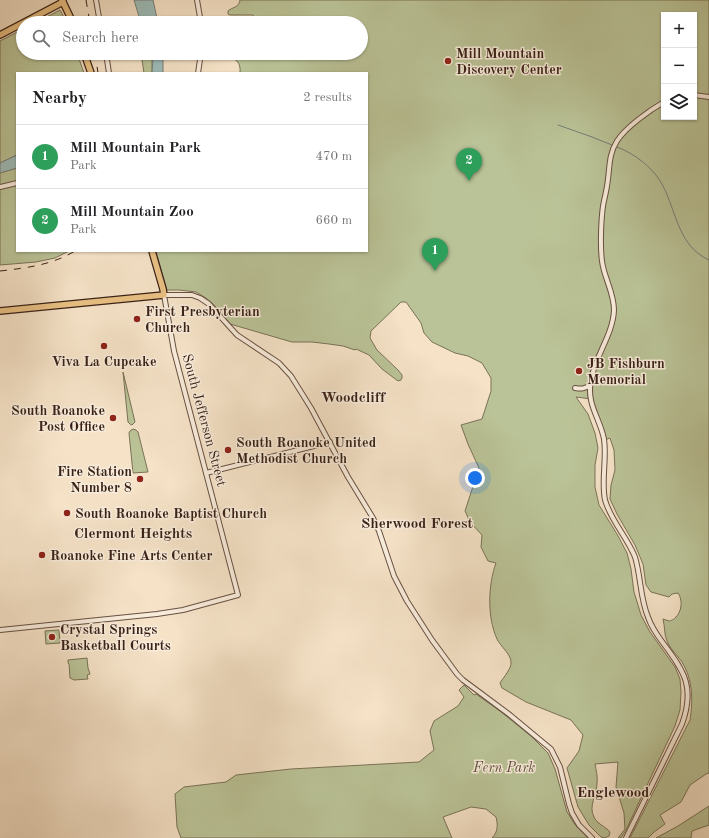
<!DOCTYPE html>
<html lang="en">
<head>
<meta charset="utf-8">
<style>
  :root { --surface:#fff; --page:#f6f6f6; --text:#202124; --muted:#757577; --line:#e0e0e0; --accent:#8f2418 }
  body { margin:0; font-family:"Old Standard TT",serif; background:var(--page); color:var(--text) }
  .controls { position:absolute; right:12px; top:12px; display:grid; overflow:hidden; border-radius:0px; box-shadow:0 1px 3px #0004 }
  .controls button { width:36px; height:36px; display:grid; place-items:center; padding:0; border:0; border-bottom:1px solid var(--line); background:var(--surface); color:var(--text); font:20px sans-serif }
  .you { position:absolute; left:475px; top:478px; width:14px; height:14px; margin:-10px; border:3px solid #fff; border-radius:50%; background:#1a73e8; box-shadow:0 0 0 6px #1a73e833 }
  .badge { display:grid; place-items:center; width:26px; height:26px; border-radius:50%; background:var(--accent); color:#fff; font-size:13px; font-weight:700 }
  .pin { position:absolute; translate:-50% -33px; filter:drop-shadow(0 1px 2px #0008) }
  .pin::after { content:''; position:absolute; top:21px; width:14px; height:12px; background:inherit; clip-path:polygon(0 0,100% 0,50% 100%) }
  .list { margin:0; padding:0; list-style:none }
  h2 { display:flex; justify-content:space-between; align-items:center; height:52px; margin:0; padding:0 16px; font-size:17px }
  h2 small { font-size:13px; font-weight:400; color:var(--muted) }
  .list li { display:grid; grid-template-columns:26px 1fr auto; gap:12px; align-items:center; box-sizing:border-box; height:64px; padding:0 16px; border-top:1px solid var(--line) }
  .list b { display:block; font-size:15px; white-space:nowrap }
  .list p { margin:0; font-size:13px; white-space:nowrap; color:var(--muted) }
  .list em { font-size:13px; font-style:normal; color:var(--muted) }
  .icon { flex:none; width:22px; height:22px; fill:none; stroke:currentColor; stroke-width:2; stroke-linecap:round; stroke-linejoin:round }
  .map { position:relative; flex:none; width:709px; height:838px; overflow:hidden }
  .search { position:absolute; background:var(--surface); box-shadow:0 1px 3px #0004; left:16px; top:16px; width:352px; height:44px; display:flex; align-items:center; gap:10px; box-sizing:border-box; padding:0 14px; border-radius:22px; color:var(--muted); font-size:15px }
  .panel { position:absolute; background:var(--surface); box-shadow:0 1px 3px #0004; left:16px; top:72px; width:352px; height:180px; border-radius:0px }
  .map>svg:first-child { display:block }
  .green { fill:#bac397; stroke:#7a7257; fill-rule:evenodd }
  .water { fill:#9dbdbb; stroke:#757e79 }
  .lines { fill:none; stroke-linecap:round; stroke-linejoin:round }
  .stream { stroke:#757e79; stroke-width:1 }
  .minor-casing { stroke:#685043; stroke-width:6 }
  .major-casing { stroke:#392017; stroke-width:8 }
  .minor { stroke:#f8ecdb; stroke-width:4 }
  .major { stroke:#eac184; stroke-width:5.5 }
  .rail { stroke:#392017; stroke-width:1; stroke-dasharray:7 7; stroke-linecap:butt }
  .poi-dot { fill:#8f2418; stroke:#f8ecdb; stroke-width:1.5 }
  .labels { text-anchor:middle; stroke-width:3; stroke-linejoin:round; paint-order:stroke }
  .poi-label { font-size:14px; font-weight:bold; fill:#392017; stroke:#f8ecdb; text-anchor:start }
  .street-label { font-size:14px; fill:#392017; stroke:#f8ecdb }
  .park-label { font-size:14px; font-style:italic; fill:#60513d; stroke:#f8ecdb }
  .neighbourhood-label { font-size:15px; font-weight:bold; fill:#392017; stroke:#f8ecdb }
</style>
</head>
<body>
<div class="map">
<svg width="709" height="838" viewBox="0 0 709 838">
  <rect width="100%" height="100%" fill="#f5e2c7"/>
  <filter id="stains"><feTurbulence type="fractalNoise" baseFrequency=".005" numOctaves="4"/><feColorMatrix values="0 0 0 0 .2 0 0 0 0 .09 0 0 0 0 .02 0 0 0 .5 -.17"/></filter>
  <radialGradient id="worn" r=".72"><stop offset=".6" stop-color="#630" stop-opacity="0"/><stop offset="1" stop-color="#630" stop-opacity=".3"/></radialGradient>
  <!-- green -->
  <g class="green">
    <path d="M240,0H709V773L706,774L690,785L681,802L660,815L665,824L654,832L648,838H630L690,720C693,700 693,680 682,662C677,655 670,649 667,641C664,634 665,627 663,619L669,621C670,621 675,619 675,618C682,612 683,600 678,593L672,594L669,597L651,592L646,585L643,564L635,545L617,514L610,499L611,485L615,470L614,450L610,438L605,440L591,399L576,397L588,414L595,433L598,448L595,465V487L599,505L617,534L627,553L631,569L634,592L641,615L650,632L675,667L680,679L681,692L680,710L675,726L626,830L621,838H618L625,829L624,813L616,787L618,762L595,764C596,770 598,777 597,783C597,795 588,806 594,817C597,824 605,826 610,832L609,836L605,838L601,837L589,825L578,807L567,768L579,751L583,735L571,720L526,702L502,688L500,683C503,678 512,668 511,662C511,654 500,646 497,639C487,617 488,585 496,563L488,561L481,547L482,535L470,522L465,511L479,468L468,444L461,425L482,419L491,391V378L482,363L468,356L455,353L432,342L424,333L421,323L406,302H401L371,331L370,338L377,350L398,370L402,375V378L401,380L398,381L382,369L369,355L356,349L355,350L343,346L329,344L312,342H292L230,324L214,305L206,298L196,292L179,290H167L156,252L161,251H367V73H240C241,62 236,58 226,57L222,53H247L255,55L259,53H361V23H253V15H230L228,14V11C232,7 239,8 240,0ZM664,15H694V117H664Z"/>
    <polygon points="60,10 67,23 35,23"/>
    <polygon points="23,29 23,53 77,53 84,73 17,73 17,155 0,163 0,41"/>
    <polygon points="141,53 150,53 152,58 152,73 144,73"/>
    <polygon points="17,168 17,251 69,251 55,258 36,262 0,265 0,173"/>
    <polygon points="123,372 135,422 132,425 130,424 128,422"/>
    <polygon points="133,429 136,430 138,432 148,472 133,473 129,433 130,431"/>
    <polygon points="59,630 60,643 46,644 45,631"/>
    <polygon points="87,658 88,668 90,674 87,675 88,679 74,680 70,678 69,664 68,663 68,660"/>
    <path d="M464,685L474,695L476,694L500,711L532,737L548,753L555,769L567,812L576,826L588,838H492C498,832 498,825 496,817L486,809L471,807L443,817L452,838H181L177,827L175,794L184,787L226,782L236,775L291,769L419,762L434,750L430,731L434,721L458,706L464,697L459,690Z"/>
    <polygon points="709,806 709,825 692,831 691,838 656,838 678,826"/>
  </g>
  <!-- water -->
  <g class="water">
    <polygon points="134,0 153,0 158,23 141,23"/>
    <polygon points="151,53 163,53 163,73 152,73 153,58"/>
    <polygon points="17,155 17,168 0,173 0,163"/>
  </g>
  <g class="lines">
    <!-- stream -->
    <g class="stream">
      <polyline points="558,125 592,137 612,145"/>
      <path d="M617,147C634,153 655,169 663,186C677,213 678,246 709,260"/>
    </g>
    <!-- minor casing -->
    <g class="minor-casing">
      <g id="minor">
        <polyline points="96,0 100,23"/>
        <polyline points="197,0 201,23"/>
        <polyline points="106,53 109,73"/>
        <polyline points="198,73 201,53"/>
        <polyline points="694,95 709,97"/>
        <polyline points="0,187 17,183"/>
        <path d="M575,388C581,389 585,389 590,385"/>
        <polyline points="206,473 330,442"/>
        <polyline points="0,630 157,614 183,610 238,595 174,351 164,295 192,295 200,298 209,304 237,335 279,363 291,376 311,408 348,477 373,518 379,531 394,576 407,601 432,640 457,674 463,680 510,715 551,749 560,767 569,804 572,813 579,825 592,838"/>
        <path d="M626,838L682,724C695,688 685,672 663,643C657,635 651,626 648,617C640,598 641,577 635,557C627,537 611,521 605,500C601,480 607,459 604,439C600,418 586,404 591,380C595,356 613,335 614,310C614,292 604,278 602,261C600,246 601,221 603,206C604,200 606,193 607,186C610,170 608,155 617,141C626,127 650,110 664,102"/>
      </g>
    </g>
    <!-- major casing -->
    <g class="major-casing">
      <g id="major">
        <polyline points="62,0 73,23"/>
        <polyline points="0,35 63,2"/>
        <polyline points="84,53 91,73"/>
        <polyline points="0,311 164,295 163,289 152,251"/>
      </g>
    </g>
    <!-- minor -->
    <use href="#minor" class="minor"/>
    <!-- major -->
    <use href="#major" class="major"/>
    <!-- rail -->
    <g class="rail">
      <polyline points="86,0 90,23"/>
      <polyline points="95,53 98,73"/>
      <path d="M0,271C26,268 52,265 75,251"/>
    </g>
  </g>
  <!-- markers -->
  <g class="poi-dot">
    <circle cx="448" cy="61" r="4"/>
    <circle cx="137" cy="319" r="4"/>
    <circle cx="104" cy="346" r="4"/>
    <circle cx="579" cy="371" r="4"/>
    <circle cx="113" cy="418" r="4"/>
    <circle cx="228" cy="450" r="4"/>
    <circle cx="140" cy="479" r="4"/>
    <circle cx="67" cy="513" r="4"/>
    <circle cx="42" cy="555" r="4"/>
    <circle cx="52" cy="637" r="4"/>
  </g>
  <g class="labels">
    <!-- poi labels -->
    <g class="poi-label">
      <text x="456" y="58">Mill Mountain<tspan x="456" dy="16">Discovery Center</tspan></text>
      <text x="145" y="316">First Presbyterian<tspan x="145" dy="16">Church</tspan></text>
      <text x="104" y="366" text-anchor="middle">Viva La Cupcake</text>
      <text x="587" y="368">JB Fishburn<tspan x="587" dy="16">Memorial</tspan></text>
      <text x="105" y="415" text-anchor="end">South Roanoke<tspan x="105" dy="16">Post Office</tspan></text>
      <text x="236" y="447">South Roanoke United<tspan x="236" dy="16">Methodist Church</tspan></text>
      <text x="132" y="476" text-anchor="end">Fire Station<tspan x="132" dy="16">Number 8</tspan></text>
      <text x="75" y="518">South Roanoke Baptist Church</text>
      <text x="50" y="560">Roanoke Fine Arts Center</text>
      <text x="60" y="634">Crystal Springs<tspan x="60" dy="16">Basketball Courts</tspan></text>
    </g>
    <!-- street labels -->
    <g class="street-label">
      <text transform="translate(205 420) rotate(75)" y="5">South Jefferson Street</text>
    </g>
    <!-- park labels -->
    <g class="park-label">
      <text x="504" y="772">Fern Park</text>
    </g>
    <!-- neighbourhood labels -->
    <g class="neighbourhood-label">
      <text x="353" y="402">Woodcliff</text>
      <text x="417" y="528">Sherwood Forest</text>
      <text x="133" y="538">Clermont Heights</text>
      <text x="613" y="797">Englewood</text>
    </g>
  </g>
  <rect width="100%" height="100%" filter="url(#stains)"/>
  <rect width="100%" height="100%" fill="url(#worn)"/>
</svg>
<div class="controls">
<button>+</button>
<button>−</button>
<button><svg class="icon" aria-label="layers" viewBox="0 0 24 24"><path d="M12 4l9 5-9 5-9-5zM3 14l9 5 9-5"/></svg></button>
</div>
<div class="you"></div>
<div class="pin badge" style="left:435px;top:271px;background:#2e9e5b">1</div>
<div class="pin badge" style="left:469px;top:181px;background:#2e9e5b">2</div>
<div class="search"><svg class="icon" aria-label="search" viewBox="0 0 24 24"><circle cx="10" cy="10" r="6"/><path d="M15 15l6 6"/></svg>Search here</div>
<section class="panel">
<h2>Nearby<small>2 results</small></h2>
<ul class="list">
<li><span class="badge" style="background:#2e9e5b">1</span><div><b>Mill Mountain Park</b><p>Park</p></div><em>470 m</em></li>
<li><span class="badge" style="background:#2e9e5b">2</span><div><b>Mill Mountain Zoo</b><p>Park</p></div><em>660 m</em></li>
</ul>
</section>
</div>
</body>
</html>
